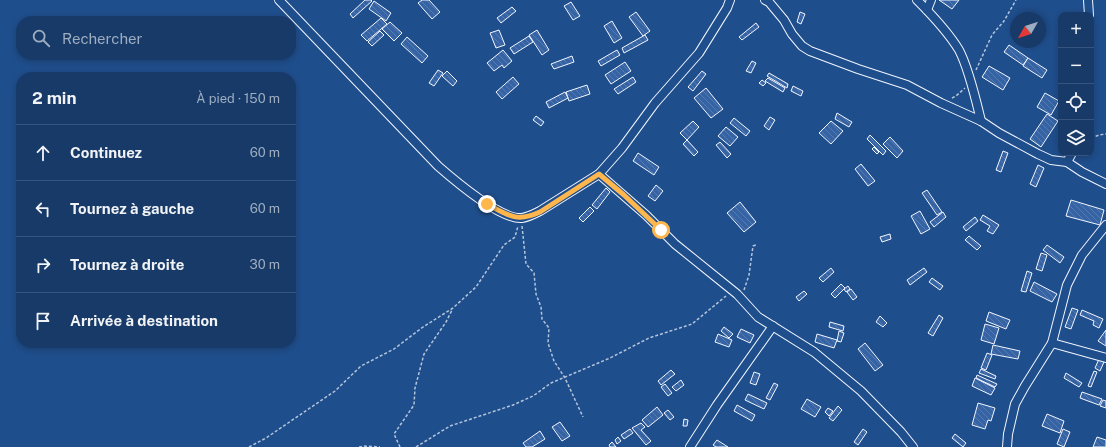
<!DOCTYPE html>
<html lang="fr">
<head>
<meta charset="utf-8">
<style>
  :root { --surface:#173a69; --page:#244571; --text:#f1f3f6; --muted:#9eadc0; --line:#36547d }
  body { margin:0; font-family:"Public Sans",sans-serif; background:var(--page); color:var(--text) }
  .controls { position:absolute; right:12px; top:12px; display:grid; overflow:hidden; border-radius:8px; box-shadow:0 2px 6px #0003 }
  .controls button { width:36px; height:36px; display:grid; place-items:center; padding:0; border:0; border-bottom:1px solid var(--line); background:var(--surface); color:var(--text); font:20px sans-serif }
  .compass { position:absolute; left:1010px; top:12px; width:36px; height:36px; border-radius:50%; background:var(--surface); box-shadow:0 2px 6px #0003; rotate:231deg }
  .stop { position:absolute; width:12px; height:12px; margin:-9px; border:3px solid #ffb74d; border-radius:50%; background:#fff }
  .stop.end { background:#ffb74d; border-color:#fff; box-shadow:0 1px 4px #0008 }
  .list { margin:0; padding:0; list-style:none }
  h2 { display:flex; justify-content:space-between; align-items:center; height:52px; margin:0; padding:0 16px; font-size:17px }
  h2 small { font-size:13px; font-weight:400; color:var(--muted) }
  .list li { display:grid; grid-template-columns:26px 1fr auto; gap:12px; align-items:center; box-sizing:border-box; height:56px; padding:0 16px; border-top:1px solid var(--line) }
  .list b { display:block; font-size:15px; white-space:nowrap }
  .list em { font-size:13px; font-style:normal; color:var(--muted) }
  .icon { flex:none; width:22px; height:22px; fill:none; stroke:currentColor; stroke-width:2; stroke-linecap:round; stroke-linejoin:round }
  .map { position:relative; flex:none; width:1106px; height:447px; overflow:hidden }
  .search { position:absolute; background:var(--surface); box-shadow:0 2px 6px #0003; left:16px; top:16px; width:280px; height:44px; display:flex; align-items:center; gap:10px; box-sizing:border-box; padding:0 14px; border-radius:16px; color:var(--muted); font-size:15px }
  .panel { position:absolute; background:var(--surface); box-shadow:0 2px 6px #0003; left:16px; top:72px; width:280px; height:276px; border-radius:16px }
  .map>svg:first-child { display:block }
  .building { fill:url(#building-back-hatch); stroke:#f2f6ff }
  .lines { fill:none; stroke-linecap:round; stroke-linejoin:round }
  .minor-casing { stroke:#f2f6ff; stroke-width:10 }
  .path { stroke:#b3c4dc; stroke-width:1.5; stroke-dasharray:3 2; stroke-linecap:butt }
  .minor { stroke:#1f4e8c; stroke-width:8 }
  .route { stroke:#ffb74d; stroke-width:5 }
</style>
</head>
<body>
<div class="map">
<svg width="1106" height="447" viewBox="0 0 1106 447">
  <defs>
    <pattern id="building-back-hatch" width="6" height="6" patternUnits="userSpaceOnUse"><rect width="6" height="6" fill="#3563a3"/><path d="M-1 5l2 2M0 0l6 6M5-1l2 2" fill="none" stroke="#537ab1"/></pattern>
  </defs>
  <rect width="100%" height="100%" fill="#1f4e8c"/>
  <!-- building -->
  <g class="building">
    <polygon points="365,0 371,0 372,1 353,18 350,14"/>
    <polygon points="422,0 429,0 440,12 432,19 418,3"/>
    <polygon points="939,0 959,0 952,9"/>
    <polygon points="374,1 391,13 386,21 369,9"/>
    <polygon points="571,2 580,16 573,20 564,6"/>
    <polygon points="512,7 516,11 501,23 497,18"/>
    <polygon points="636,12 650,31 643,36 629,17"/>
    <polygon points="800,12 805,14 801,24 797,22"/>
    <polygon points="381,18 387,24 367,41 361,35"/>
    <polygon points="612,21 622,38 614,43 604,26"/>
    <polygon points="390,22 402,33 394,41 382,29"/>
    <polygon points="756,23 759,27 742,40 739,37"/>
    <polygon points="499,30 505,45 496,48 490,33"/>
    <polygon points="537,30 549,50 542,55 529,35"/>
    <polygon points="380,31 384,35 372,46 368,42"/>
    <polygon points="645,35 648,40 624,53 622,48"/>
    <polygon points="529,36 533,42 514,54 510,48"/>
    <polygon points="407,37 428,56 422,63 401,44"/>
    <polygon points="1009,45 1028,58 1023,65 1004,52"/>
    <polygon points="503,50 512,61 504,68 502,65 494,71 487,63"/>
    <polygon points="617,50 620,55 601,66 598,61"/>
    <polygon points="572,56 574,62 554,69 551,64"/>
    <polygon points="1028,58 1047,70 1042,78 1023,66"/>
    <polygon points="752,61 756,63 751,73 746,71"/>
    <polygon points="625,62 631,71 611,84 605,75"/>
    <polygon points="989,66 1010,78 1003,90 982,77"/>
    <polygon points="438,70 443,73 434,86 429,83"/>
    <polygon points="447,71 457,81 453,86 442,76"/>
    <polygon points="702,71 706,74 693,91 688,87"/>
    <polygon points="769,73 788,84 787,88 767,76"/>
    <polygon points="513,77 519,84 502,99 496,92"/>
    <polygon points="633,77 636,82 618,94 614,89"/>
    <polygon points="768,78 785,88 783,92 765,81"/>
    <polygon points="762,80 766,83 763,86 759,83"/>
    <polygon points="587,85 590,94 569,101 566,92"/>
    <polygon points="793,86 803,91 801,96 791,91"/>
    <polygon points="706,88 723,109 711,118 694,98"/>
    <polygon points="565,92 568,98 549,108 546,102"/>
    <polygon points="1045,93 1059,101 1051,115 1037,107"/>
    <polygon points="837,113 852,122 849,127 835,119"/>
    <polygon points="1047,114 1058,121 1041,147 1030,139"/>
    <polygon points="536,116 544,122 541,126 533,120"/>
    <polygon points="770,117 775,120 769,130 764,126"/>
    <polygon points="734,118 750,131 746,136 730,123"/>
    <polygon points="693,121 699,127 687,140 680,133"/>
    <polygon points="831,121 843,131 831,144 819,133"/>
    <polygon points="726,127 738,137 730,146 718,136"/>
    <polygon points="870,135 886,151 883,155 867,139"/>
    <polygon points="890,137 903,151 897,158 883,144"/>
    <polygon points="687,140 698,152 694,156 683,144"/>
    <polygon points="720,142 731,154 727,158 716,145"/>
    <polygon points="874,147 879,152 877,154 872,149"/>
    <polygon points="1003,151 1008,153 1001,172 996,170"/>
    <polygon points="638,153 659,167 654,175 633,161"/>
    <polygon points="861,164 875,181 868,186 855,169"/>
    <polygon points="1038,165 1044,168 1036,187 1030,184"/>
    <polygon points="656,185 663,191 655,201 648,196"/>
    <polygon points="606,188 610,192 597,209 592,205"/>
    <polygon points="927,190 942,212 937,215 922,193"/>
    <polygon points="1071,200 1104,210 1100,225 1066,216"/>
    <polygon points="740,202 756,222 744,232 727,213"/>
    <polygon points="590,207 594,211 583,222 579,218"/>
    <polygon points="920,211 930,229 921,234 911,216"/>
    <polygon points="943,212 946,217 934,227 930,222"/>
    <polygon points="983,215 999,225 993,234 987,231 990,226 980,220"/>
    <polygon points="975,217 978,221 966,231 963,227"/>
    <polygon points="890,234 891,239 882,242 880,237"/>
    <polygon points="969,236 981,246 977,250 965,240"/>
    <polygon points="1047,245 1064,257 1060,263 1043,250"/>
    <polygon points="1041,253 1047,255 1042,271 1036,269"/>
    <polygon points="831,268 834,272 823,282 819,278"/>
    <polygon points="924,268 927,272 910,285 907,280"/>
    <polygon points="1027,271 1032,273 1026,292 1021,291"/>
    <polygon points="932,278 943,286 940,290 929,282"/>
    <polygon points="1034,282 1057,294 1052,302 1030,291"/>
    <polygon points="841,284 845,288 835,298 831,294"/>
    <polygon points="848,286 850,289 846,292 844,289"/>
    <polygon points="851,289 857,297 853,300 847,292"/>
    <polygon points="804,291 807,294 799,301 796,297"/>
    <polygon points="1072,308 1078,310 1071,329 1065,327"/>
    <polygon points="1082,310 1103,319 1099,328 1093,325 1094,321 1080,315"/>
    <polygon points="989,312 1010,320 1006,329 986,321"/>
    <polygon points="939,315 943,318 933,336 928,333"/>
    <polygon points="880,316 887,323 883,327 876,322"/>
    <polygon points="830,322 844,326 843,331 829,327"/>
    <polygon points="985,324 999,328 994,344 981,340"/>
    <polygon points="724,327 733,334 729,338 721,331"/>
    <polygon points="741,329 754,335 750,343 737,337"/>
    <polygon points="1106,330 1106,346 1098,341"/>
    <polygon points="839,331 844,333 841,342 837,341"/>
    <polygon points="718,334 732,340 729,347 715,342"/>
    <polygon points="817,334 837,340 834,348 815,342"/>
    <polygon points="865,343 883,365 875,371 858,349"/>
    <polygon points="993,345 1020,351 1018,359 991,354"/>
    <polygon points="987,353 992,355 986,370 981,368"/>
    <polygon points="1099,359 1104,362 1100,371 1095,368"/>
    <polygon points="981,369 996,376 995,379 979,373"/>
    <polygon points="671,370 675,374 661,385 658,381"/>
    <polygon points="1094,371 1097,372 1091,387 1088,386"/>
    <polygon points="754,372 760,374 756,385 750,383"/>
    <polygon points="1066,373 1082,383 1079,387 1064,378"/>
    <polygon points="977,375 997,384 995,387 976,378"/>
    <polygon points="975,378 995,388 991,395 972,386"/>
    <polygon points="681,380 684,385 676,391 672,387"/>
    <polygon points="774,383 778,385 770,400 766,398"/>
    <polygon points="665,384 672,393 668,396 661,387"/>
    <polygon points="1082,392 1102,399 1099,405 1080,398"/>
    <polygon points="748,394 767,403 764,409 745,400"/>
    <polygon points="807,399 821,407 815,417 801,409"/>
    <polygon points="1103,400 1106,401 1106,408 1100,406"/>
    <polygon points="978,403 995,408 991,421 988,420 985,429 972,425"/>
    <polygon points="737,405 755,415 752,421 734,411"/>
    <polygon points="838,406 842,410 833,421 829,418"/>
    <polygon points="657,407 663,415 648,427 642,420"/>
    <polygon points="828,408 833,411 829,416 825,412"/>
    <polygon points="668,410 674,417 670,420 664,413"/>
    <polygon points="1047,414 1064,421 1060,433 1042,426"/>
    <polygon points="684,419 688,420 687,426 683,426"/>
    <polygon points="560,422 570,436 562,441 552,427"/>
    <polygon points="641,423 645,427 641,430 651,441 646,445 632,428"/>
    <polygon points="630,429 633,433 624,439 621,435"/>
    <polygon points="863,429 867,432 858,445 854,442"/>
    <polygon points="1063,429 1070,432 1064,447 1057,444"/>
    <polygon points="540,431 545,439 532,447 526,447 523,443"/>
    <polygon points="955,434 966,443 963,447 952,438"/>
    <polygon points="618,437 621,441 617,444 615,440"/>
    <polygon points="1097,437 1106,440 1106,447 1093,447"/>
    <polygon points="717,440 728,447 716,447 713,445"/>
    <polygon points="612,442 616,447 610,447 609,445"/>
  </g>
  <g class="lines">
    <!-- minor casing -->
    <g class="minor-casing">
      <g id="minor">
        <path d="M279,0L438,166C454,180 501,220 522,218C529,217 534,214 540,211L599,174L622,148L655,103L699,53L727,8L730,0"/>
        <polyline points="765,0 769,2 784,20 792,34 802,46 810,51 858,69 907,85 941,103 981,121 999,133 1038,154 1051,160 1067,162 1082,172 1106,184"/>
        <path d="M917,0C932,15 948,32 959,50C969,69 976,100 981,121"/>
        <polyline points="1088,0 1089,15"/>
        <polyline points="927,10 931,0"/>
        <polyline points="1067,162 1072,153"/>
        <polyline points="599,174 646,215 675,244 737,294 758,317 814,352 861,391 901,432 913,447"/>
        <polyline points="1052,343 1106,358"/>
        <polyline points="690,447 717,405 773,326"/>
        <polyline points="1007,447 1008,434 1015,404 1025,386 1052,343 1067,285 1082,255 1106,225"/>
      </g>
    </g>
    <!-- path -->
    <g class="path">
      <polyline points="976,70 992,35 1004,21 1016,0"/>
      <polyline points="952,98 956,96 965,88"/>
      <polyline points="1091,138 1099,135 1106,134"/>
      <polyline points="522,226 526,264 534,273 536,294 541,307 542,319 549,328 548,343 554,361 565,378 583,417"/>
      <polyline points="744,290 749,275 753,246 756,245"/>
      <polyline points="249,447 266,438 335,391 361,366 394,349 423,327 453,308 476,287 504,245 515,237 518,226"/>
      <polyline points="359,447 365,446 380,447"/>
      <polyline points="400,447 394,434 414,405 415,388 424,354 446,322 452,310"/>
      <polyline points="416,447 450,426 513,405 533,396 540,391 551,383 610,358 649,338 692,324 726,296"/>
    </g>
    <!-- minor -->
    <use href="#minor" class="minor"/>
  </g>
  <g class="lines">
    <!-- route -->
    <path class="route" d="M487,204C508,215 516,223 540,212L599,174L624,195L661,230"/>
  </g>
</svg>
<div class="controls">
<button>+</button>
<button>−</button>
<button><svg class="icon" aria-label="locate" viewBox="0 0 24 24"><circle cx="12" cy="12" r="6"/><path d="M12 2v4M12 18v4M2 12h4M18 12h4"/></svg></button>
<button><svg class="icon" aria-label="layers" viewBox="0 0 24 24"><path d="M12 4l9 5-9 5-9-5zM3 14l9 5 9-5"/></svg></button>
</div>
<svg class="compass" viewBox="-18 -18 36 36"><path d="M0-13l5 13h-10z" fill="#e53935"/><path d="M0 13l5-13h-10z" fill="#9eadc0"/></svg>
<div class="stop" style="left:661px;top:230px"></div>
<div class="stop end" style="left:487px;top:204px"></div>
<div class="search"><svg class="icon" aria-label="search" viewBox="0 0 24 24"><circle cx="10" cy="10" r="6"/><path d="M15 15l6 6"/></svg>Rechercher</div>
<section class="panel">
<h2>2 min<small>À pied · 150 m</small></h2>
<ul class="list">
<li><svg class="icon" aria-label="ahead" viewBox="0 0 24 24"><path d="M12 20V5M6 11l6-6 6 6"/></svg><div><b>Continuez</b></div><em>60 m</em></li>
<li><svg class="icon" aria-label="left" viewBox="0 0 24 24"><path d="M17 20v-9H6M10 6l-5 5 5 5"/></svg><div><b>Tournez à gauche</b></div><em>60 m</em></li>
<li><svg class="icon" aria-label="right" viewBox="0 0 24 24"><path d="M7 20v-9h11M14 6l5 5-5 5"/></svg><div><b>Tournez à droite</b></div><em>30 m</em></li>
<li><svg class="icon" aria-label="arrive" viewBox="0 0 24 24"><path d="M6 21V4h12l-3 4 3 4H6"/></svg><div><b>Arrivée à destination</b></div></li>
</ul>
</section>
</div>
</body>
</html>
